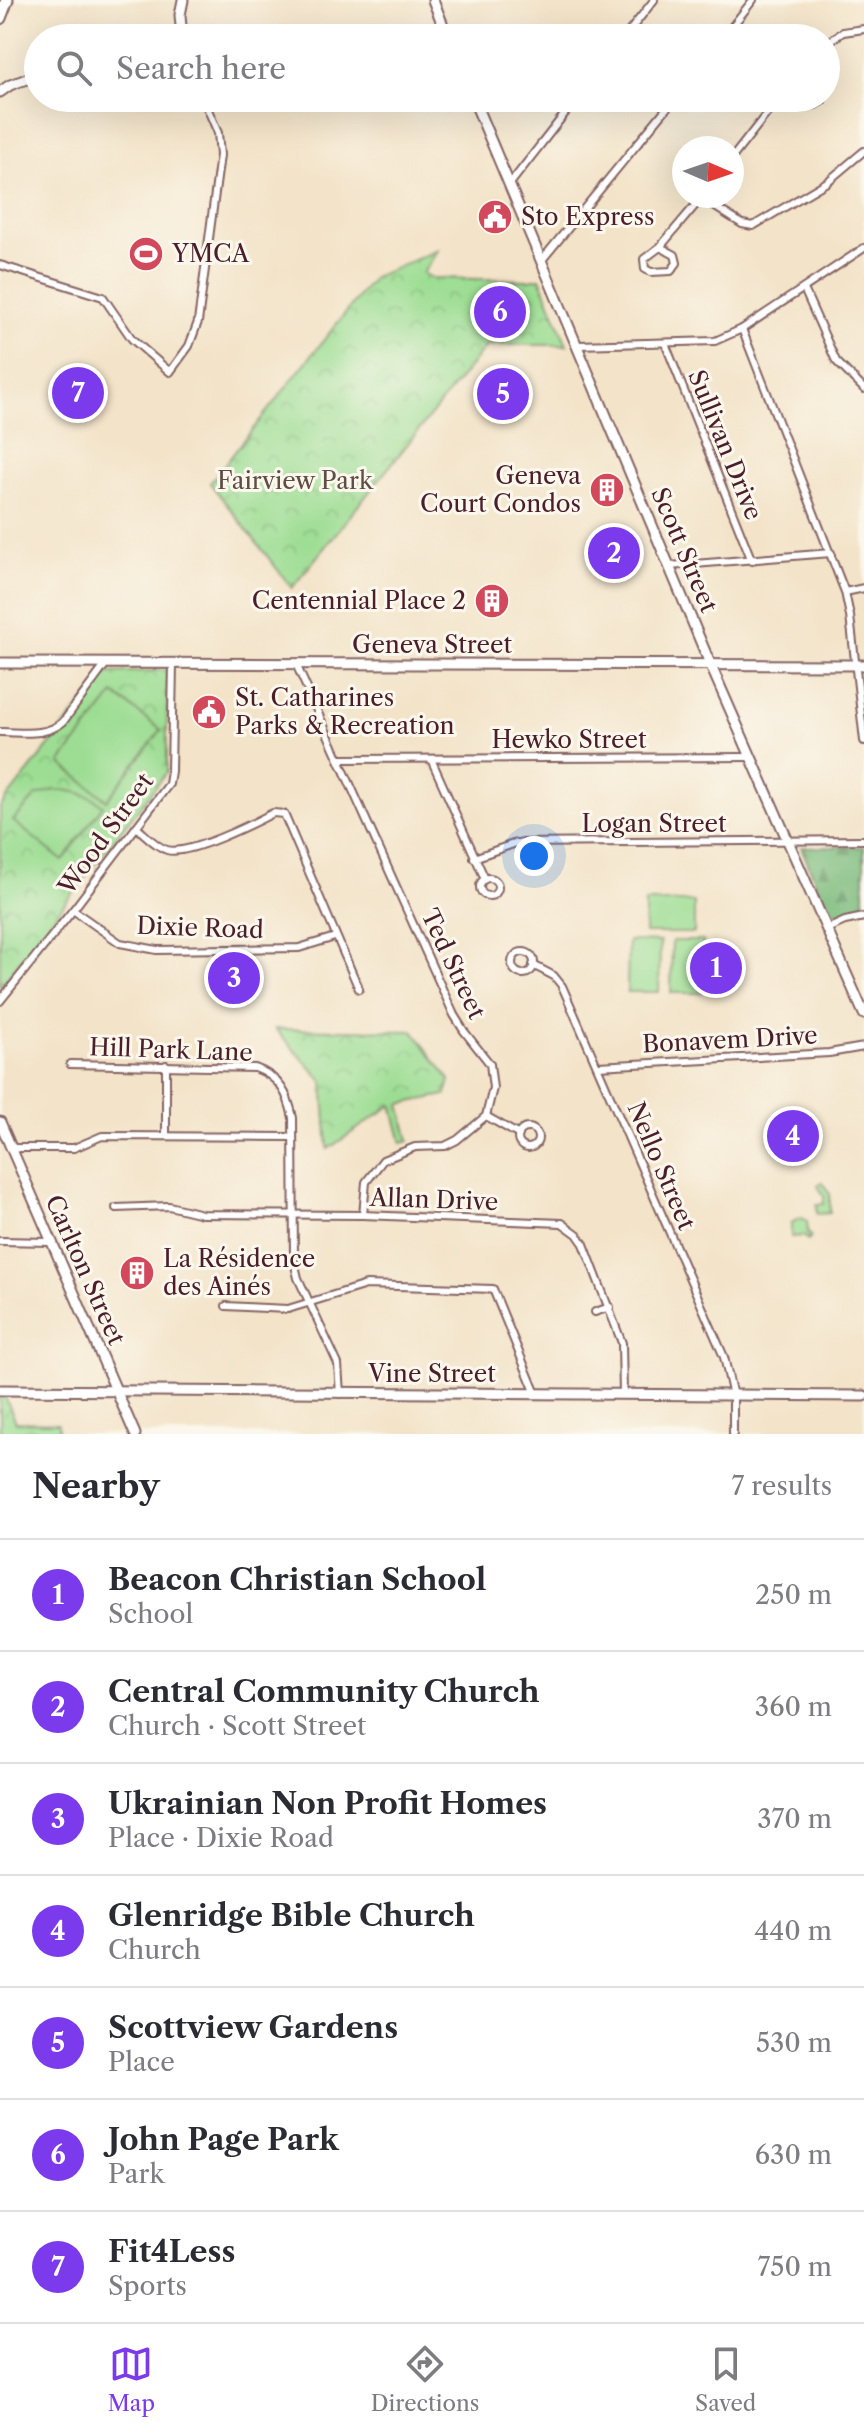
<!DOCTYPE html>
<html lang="en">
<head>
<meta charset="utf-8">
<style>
  :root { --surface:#fff; --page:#f7f7f7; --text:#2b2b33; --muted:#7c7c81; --line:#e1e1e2; --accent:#7c3aed }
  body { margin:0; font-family:"Libre Caslon Text",serif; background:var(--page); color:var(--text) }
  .compass { position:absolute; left:672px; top:136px; width:72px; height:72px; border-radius:50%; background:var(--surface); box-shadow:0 8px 32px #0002; rotate:92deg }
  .you { position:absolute; left:534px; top:856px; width:28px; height:28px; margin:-20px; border:6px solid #fff; border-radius:50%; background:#1a73e8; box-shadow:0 0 0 12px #1a73e833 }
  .badge { display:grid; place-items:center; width:52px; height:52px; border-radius:50%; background:var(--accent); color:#fff; font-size:26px; font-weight:700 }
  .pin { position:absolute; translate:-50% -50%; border:4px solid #fff; box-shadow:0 2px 8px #0006 }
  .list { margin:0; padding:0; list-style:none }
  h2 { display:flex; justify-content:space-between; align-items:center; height:104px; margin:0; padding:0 32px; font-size:34px }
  h2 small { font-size:26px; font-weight:400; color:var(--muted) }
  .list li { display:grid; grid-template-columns:52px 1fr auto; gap:24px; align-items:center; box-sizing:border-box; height:112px; padding:0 32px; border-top:2px solid var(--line) }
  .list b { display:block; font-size:30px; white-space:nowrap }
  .list p { margin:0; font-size:26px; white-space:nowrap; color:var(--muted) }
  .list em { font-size:26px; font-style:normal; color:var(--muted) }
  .icon { flex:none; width:44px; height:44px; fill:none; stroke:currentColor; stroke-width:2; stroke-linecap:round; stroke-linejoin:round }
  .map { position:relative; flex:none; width:864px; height:1434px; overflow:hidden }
  .search { position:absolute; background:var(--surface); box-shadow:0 8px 32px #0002; left:24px; right:24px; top:24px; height:88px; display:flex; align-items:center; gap:20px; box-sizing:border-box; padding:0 28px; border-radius:44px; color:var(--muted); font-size:30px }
  .sheet { height:888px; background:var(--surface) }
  nav { display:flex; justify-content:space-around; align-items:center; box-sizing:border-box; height:112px; border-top:2px solid var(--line); background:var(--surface); font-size:22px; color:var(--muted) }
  nav a { display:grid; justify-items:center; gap:4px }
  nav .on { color:var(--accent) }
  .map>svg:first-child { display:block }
  .forest { fill:url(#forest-firs); stroke:#646e54; stroke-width:2 }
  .park { fill:url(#park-crowns); stroke:#737e5f; stroke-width:2 }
  .pitch { fill:#9cdd93; stroke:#737e5f; stroke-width:2 }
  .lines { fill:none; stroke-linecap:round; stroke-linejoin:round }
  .street-casing { stroke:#856462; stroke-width:10 }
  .secondary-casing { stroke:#856462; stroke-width:13 }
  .highway-casing { stroke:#856462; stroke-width:15 }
  .street { stroke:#fff; stroke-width:6 }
  .secondary { stroke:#fff; stroke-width:9 }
  .highway { stroke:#fff; stroke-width:11 }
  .labels { text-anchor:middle; stroke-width:6; stroke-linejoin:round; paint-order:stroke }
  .poi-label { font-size:24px; fill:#4a1f2b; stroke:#fbf7ec; text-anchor:start }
  .street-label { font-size:24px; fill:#4a1f2b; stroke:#fbf7ec }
  .park-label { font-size:24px; fill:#5e4e45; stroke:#fbf7ec }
</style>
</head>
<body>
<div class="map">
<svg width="864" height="1434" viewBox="0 0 864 1434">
  <defs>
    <pattern id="forest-firs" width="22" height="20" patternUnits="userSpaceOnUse" patternTransform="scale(2)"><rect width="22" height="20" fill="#7dbc7d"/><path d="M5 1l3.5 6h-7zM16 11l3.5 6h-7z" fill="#689867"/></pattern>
    <pattern id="park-crowns" width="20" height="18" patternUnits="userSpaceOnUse" patternTransform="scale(2)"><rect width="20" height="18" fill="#9cdd93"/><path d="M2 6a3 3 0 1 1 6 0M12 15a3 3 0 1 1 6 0" fill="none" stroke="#88bd7f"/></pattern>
  </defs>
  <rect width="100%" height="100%" fill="#fbf7ec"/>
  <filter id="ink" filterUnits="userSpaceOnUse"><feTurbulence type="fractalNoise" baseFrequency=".0125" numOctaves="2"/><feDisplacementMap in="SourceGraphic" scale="16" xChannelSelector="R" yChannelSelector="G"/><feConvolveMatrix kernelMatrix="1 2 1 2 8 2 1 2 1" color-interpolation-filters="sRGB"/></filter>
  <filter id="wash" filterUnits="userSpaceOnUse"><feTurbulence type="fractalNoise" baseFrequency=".006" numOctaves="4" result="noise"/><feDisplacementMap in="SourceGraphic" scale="32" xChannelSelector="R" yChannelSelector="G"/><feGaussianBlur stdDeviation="1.8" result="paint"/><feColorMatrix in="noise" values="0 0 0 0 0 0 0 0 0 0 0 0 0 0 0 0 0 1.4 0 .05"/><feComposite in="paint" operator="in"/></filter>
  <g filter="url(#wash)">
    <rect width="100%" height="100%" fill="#f3e3c8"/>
    <!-- forest -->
    <polygon class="forest" points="801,847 864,847 864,907 829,914"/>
    <!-- park -->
    <g class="park">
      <polygon points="438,250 423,273 430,278 529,280 540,278 567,345 487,345 292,588 210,483 374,277"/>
      <polygon points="167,670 167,772 0,986 0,807 107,673"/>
      <polygon points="275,1029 413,1031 450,1080 446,1095 400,1104 409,1141 402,1143 392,1105 328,1149 323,1081"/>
      <polygon points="822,1182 830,1194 830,1213 817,1214 817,1204 824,1204 824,1196 818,1186"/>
      <polygon points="0,1396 5,1397 16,1422 58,1423 58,1434 0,1434"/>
    </g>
    <!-- pitch -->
    <g class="pitch">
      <polygon points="114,694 161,730 107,800 60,763"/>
      <path d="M54,790C74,790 86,793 103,805L63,861L13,821L36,796Z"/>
      <rect x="645" y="902" width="49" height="31"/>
      <polygon points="628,941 660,942 659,992 627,992"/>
      <polygon points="672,941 703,941 702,993 671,993"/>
      <polygon points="801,1218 807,1221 808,1233 811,1236 808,1240 804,1236 791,1237 791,1223"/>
    </g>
  </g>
  <g filter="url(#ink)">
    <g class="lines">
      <!-- street casing -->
      <g class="street-casing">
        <g id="street">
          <polyline points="624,38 654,0"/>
          <polyline points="723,38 753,0"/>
          <polyline points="826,44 843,32 864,29"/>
          <polyline points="802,98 808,104 815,105 822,101 822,98"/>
          <polyline points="732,158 779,98"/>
          <polyline points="510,184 577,98"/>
          <polyline points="701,198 742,224 753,226 827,182 864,151"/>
          <polyline points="660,247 675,255 677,263 671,271 651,272 645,269 644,259 660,247 703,196"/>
          <polyline points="542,260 675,98"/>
          <polyline points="0,265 103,297 132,339 170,372 189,346 198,322 220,155 218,133 203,98"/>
          <polyline points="804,289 836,361 864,389"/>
          <polyline points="742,329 845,592 850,616 864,741"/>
          <polyline points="665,343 752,561"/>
          <polyline points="578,345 715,341 742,329 864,248"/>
          <polyline points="669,566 831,553"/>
          <polyline points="845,592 864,588"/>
          <polyline points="296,664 454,1015 464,1031 490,1064 493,1088 486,1116 457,1140 445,1146 415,1147 383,1160 366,1182 363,1215"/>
          <path d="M0,732C22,732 45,737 63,722L106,664"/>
          <polyline points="340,759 751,757"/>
          <polyline points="431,759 485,879"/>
          <path d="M136,827C145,834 156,847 167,850C188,856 252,824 273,813L284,814L359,989"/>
          <polyline points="474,858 516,843 864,840"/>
          <circle cx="489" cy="887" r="9"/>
          <polyline points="73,910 120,943 157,950 299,948 335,937"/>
          <polyline points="827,929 845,921 864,917"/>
          <circle cx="523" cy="963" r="11"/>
          <polyline points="533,965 554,976 562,986 724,1357 733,1396 733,1434"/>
          <polyline points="0,1001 73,910 169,784 171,771 173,664"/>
          <path d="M70,1064L255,1068C280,1077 288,1094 293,1118L294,1261L298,1278L338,1364L340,1394"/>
          <polyline points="598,1066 829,1053 864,1047"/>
          <polyline points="486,1116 519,1135"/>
          <circle cx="528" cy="1138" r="10"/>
          <polyline points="166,1136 166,1065"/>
          <polyline points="12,1148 74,1148 102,1136 293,1137"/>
          <polyline points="116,1208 169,1206 202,1214 363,1215 562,1223 577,1234 584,1244 622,1343 623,1395"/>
          <polyline points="0,1241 50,1242"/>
          <polyline points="226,1306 288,1309 366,1285 493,1289 536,1394"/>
          <polyline points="595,1312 610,1307"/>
        </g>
      </g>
      <!-- secondary casing -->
      <g class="secondary-casing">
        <g id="secondary">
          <polyline points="433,0 448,38"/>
          <polyline points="182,38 180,15 183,0"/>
          <polyline points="0,92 10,85 38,75"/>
          <polyline points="473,98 711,666 864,1014"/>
          <polyline points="0,663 864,665"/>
          <polyline points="0,1122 135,1434"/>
          <polyline points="0,1390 864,1396"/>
        </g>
      </g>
      <!-- highway casing -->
      <g class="highway-casing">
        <polyline id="highway" points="0,18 7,0"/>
      </g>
      <!-- street -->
      <use href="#street" class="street"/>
      <!-- secondary -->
      <use href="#secondary" class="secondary"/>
      <!-- highway -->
      <use href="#highway" class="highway"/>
    </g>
  </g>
  <!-- icons -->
  <defs>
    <g id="civic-disc" transform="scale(1.8)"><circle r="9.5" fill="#d1495b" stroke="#fbf7ec"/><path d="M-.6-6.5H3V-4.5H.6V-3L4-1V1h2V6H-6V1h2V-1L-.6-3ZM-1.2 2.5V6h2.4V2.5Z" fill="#fff"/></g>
    <g id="stadium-disc" transform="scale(1.8)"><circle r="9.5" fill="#d1495b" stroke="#fbf7ec"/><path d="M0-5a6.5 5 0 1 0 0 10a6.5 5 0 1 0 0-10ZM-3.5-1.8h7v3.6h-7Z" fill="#fff"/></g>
    <g id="building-disc" transform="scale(1.8)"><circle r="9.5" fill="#d1495b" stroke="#fbf7ec"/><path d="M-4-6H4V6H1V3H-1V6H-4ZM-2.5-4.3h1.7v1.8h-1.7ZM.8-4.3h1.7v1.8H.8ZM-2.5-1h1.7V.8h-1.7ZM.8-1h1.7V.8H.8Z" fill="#fff"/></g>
  </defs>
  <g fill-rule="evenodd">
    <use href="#civic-disc" x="495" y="217"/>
    <use href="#stadium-disc" x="146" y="254"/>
    <use href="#building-disc" x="607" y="490"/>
    <use href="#building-disc" x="492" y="601"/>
    <use href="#civic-disc" x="209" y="712"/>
    <use href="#building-disc" x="137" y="1273"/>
  </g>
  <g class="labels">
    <!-- poi labels -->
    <g class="poi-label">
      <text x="521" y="225">Sto Express</text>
      <text x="172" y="262">YMCA</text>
      <text x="581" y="484" text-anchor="end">Geneva<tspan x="581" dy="28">Court Condos</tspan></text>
      <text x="466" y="609" text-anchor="end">Centennial Place 2</text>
      <text x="235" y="706">St. Catharines<tspan x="235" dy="28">Parks &amp; Recreation</tspan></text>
      <text x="163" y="1267">La Résidence<tspan x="163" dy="28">des Ainés</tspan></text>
    </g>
    <!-- street labels -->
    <g class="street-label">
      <text transform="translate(725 445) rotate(68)" y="8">Sullivan Drive</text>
      <text transform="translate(684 550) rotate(67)" y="8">Scott Street</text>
      <text x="432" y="653">Geneva Street</text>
      <text x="569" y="748">Hewko Street</text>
      <text x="654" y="832">Logan Street</text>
      <text transform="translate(106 834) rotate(-54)" y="8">Wood Street</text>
      <text transform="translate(200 928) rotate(2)" y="8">Dixie Road</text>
      <text transform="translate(453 964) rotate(65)" y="8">Ted Street</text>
      <text transform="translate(730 1040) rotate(-3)" y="8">Bonavem Drive</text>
      <text transform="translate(171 1050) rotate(2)" y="8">Hill Park Lane</text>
      <text transform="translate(661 1166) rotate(67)" y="8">Nello Street</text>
      <text transform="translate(434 1200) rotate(2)" y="8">Allan Drive</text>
      <text transform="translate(85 1270) rotate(66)" y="8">Carlton Street</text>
      <text x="432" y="1382">Vine Street</text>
    </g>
    <!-- park labels -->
    <g class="park-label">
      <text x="295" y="489">Fairview Park</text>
    </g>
  </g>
</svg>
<svg class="compass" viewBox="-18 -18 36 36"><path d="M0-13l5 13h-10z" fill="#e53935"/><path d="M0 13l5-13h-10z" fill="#7c7c81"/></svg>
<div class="you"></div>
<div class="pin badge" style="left:716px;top:968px">1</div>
<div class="pin badge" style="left:614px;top:553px">2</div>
<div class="pin badge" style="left:234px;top:978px">3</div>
<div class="pin badge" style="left:793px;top:1136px">4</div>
<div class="pin badge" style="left:503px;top:394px">5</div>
<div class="pin badge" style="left:500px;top:312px">6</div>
<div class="pin badge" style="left:78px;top:393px">7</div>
<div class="search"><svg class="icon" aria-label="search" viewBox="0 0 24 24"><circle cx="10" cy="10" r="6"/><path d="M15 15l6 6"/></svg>Search here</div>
</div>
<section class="sheet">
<h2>Nearby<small>7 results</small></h2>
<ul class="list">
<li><span class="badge">1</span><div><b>Beacon Christian School</b><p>School</p></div><em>250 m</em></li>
<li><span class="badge">2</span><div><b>Central Community Church</b><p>Church · Scott Street</p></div><em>360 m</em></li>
<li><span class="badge">3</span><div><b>Ukrainian Non Profit Homes</b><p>Place · Dixie Road</p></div><em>370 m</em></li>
<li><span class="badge">4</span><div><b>Glenridge Bible Church</b><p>Church</p></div><em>440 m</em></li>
<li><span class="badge">5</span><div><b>Scottview Gardens</b><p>Place</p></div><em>530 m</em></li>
<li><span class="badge">6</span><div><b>John Page Park</b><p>Park</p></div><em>630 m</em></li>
<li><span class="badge">7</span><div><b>Fit4Less</b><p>Sports</p></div><em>750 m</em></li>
</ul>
</section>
<nav>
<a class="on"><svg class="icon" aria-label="map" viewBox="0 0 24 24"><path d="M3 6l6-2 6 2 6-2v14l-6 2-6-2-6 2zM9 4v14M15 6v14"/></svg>Map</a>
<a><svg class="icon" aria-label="directions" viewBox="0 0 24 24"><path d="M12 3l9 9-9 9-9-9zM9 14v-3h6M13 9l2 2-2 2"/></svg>Directions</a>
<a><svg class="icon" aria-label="saved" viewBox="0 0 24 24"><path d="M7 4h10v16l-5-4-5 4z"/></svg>Saved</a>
</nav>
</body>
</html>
